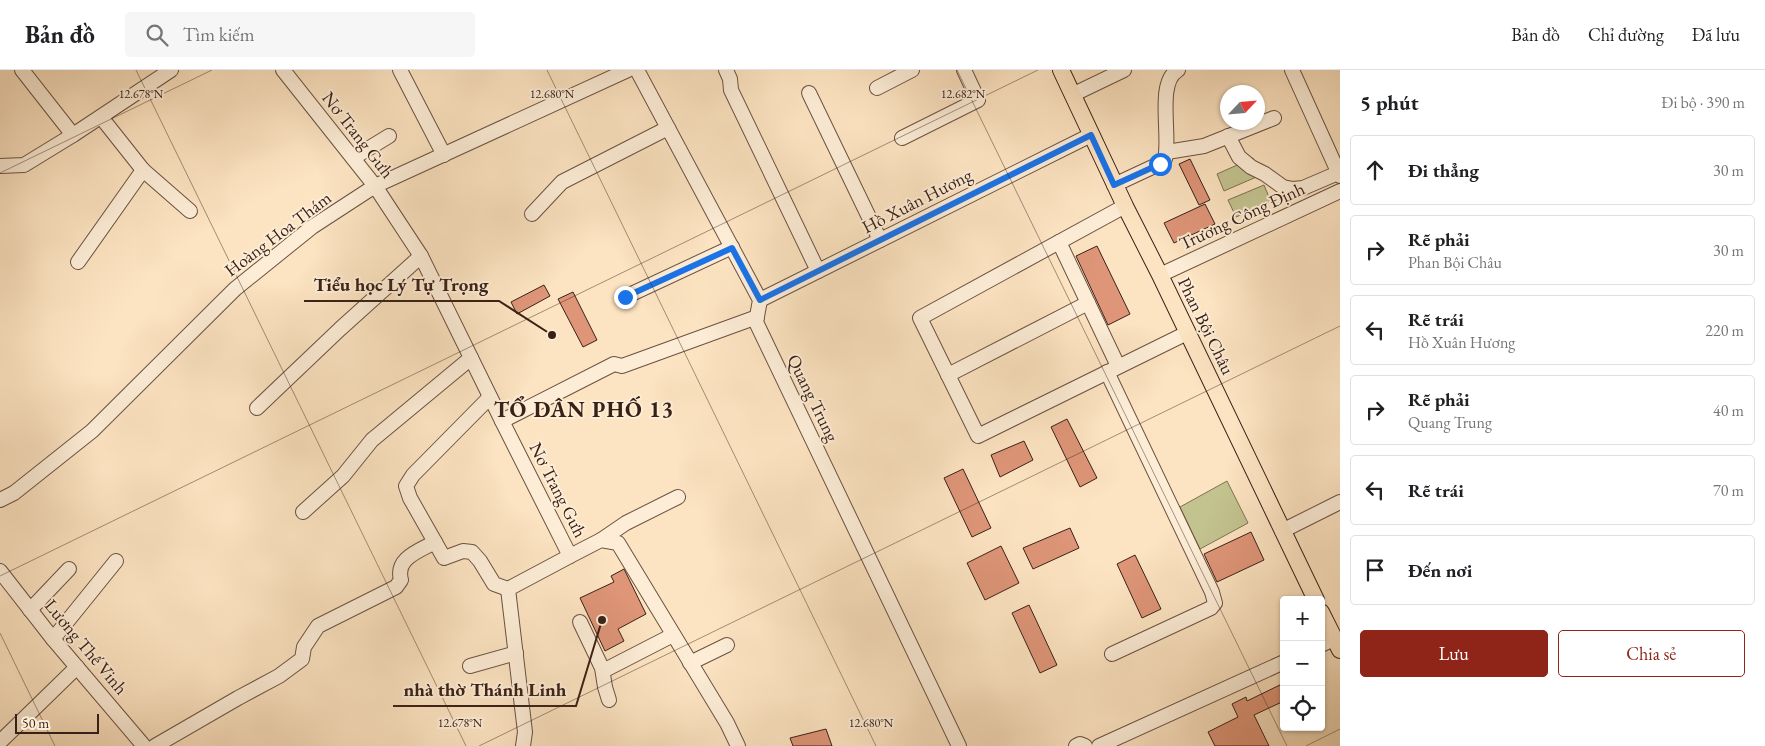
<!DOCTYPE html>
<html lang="vi">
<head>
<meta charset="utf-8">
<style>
  :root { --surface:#fff; --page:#f6f6f6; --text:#202124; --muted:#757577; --line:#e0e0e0; --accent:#8f2418 }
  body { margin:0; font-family:"EB Garamond",serif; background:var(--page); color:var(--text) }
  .controls { position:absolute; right:15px; bottom:15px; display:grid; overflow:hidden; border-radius:5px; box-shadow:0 1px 4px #0004 }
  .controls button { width:45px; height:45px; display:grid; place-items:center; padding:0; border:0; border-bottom:1px solid var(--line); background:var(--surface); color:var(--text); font:25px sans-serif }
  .compass { position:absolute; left:1220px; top:15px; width:45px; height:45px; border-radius:50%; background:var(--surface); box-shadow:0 1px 4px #0004; rotate:64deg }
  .scale { position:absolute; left:15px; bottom:12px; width:84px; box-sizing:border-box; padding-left:5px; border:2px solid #3a2117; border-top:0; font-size:14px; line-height:18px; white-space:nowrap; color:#3a2117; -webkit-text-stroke:4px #fdedd7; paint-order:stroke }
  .stop { position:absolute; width:15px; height:15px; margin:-11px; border:4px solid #1a73e8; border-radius:50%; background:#fff }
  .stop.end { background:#1a73e8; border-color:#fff; box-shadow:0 1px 5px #0008 }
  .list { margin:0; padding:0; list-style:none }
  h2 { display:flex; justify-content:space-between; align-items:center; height:65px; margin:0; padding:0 20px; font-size:21px }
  h2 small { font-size:16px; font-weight:400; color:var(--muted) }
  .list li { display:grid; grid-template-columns:32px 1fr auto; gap:15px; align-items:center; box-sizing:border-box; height:70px; margin:0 10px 10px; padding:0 10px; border:1px solid var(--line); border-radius:5px }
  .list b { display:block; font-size:19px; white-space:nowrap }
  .list p { margin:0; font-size:16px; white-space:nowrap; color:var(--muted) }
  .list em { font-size:16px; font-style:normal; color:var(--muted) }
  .actions { display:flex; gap:10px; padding:15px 20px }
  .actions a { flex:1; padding:11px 0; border:1px solid var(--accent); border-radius:5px; text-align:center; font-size:18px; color:var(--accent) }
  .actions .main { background:var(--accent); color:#fff }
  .icon { flex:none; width:28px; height:28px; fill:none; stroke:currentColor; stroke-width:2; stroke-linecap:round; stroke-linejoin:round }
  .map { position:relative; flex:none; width:1340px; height:676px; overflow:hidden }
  header { display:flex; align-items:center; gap:30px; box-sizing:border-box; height:70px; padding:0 25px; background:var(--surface); border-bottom:1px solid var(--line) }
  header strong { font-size:24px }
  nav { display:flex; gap:28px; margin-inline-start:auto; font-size:18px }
  .search { width:350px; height:45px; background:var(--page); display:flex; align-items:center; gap:12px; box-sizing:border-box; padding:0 18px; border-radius:5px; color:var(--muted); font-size:19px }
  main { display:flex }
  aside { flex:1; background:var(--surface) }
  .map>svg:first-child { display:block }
  .green { fill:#c3c390; stroke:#7e7254 }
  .building { fill:#de9578; stroke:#3a2117 }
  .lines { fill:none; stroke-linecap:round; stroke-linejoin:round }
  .minor-casing { stroke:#6a5242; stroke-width:16 }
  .major-casing { stroke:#3a2117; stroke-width:18 }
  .minor { stroke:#fdedd7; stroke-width:14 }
  .major { stroke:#fce3c1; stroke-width:16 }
  .route { stroke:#1a73e8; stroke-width:6 }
  .ticks { fill:none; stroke:#3a2117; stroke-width:1; stroke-opacity:0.45 }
  .labels { text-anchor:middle; stroke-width:4; stroke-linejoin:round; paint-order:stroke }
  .street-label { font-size:18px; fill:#3a2117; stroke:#fdedd7 }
  .district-label { font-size:22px; font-weight:bold; letter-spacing:1px; fill:#3a2117; stroke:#fdedd7 }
  .ticks-label { font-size:12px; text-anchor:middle; fill:#3a2117; stroke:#fdedd7; stroke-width:4; stroke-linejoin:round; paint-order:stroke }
  .leader { fill:none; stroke:#3a2117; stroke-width:2 }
  .callout-dot { fill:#3a2117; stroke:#fdedd7; stroke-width:2 }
  .callout-label { font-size:19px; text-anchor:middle; font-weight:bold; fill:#3a2117; stroke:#fdedd7; stroke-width:4; stroke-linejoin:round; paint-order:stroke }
</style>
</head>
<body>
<header>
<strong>Bản đồ</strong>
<div class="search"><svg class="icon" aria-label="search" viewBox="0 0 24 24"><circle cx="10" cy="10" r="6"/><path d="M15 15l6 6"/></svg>Tìm kiếm</div>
<nav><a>Bản đồ</a><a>Chỉ đường</a><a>Đã lưu</a></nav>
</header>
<main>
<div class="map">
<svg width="1340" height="676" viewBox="0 0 1340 676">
  <rect width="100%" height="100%" fill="#fce3c1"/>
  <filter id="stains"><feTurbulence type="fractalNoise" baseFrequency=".004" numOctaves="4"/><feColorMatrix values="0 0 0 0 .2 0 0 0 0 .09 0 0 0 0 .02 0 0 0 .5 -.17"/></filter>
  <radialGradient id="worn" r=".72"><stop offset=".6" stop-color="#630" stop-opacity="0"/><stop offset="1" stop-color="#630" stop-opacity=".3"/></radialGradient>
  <!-- green -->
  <g class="green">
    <polygon points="1253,88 1261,105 1224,121 1217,104"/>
    <polygon points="1264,115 1271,132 1236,147 1228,130"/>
    <polygon points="1227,411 1248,453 1200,479 1180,437"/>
  </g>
  <!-- building -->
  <g class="building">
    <polygon points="1190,89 1210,130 1199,135 1179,94"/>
    <polygon points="1205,134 1215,154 1174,173 1164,153"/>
    <polygon points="1097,176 1130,244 1108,255 1076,186"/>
    <polygon points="544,215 550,226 517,244 511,232"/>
    <polygon points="573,222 597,270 583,277 558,229"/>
    <polygon points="1067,349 1097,408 1080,417 1051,357"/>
    <polygon points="1024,371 1033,390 1000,407 991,385"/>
    <polygon points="963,399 991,458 972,467 944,408"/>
    <polygon points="1070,458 1079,478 1033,499 1023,478"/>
    <polygon points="1251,462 1264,490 1217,512 1204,484"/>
    <polygon points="1001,476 1019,513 985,530 967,493"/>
    <polygon points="1135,485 1161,539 1142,548 1117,494"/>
    <polygon points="624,499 646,544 618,559 624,571 605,581 580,528 614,512 611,506"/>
    <polygon points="1029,535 1057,595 1040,603 1012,543"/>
    <polygon points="1284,613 1284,631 1254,645 1269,676 1215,676 1208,662 1238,647 1232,634 1246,627 1247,631"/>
    <polygon points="826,659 832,676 793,676 790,668"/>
  </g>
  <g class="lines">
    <!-- minor casing -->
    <g class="minor-casing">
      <g id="minor">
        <polyline points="22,0 73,65"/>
        <polyline points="283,0 375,116 421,186 502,351 570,486 601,470 618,473 727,653 738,676"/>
        <polyline points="400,0 444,85"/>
        <polyline points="637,0 760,230 756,252 959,676"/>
        <polyline points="726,0 730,9 731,20 818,201"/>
        <polyline points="1292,0 1340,106"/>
        <polyline points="877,18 912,0"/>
        <polyline points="809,23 880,170"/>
        <polyline points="1072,25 1124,0"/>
        <polyline points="101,47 143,100 190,141"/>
        <polyline points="1228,66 1239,87 1251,97 1265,104 1283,117 1293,119 1303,118 1338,103"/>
        <polyline points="902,68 978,30 964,0"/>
        <polyline points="1167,82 1204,76 1274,48"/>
        <polyline points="353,88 389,66"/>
        <polyline points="0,96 24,95 73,65 171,0"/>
        <path d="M1114,115L1159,94L1165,89C1171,66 1156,12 1178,0"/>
        <polyline points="1125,136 920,248 978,366 1187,263"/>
        <polyline points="532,144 562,112 668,58"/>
        <polyline points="1059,172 1118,296"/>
        <polyline points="78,192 143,100"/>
        <polyline points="1160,205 1340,121"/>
        <polyline points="625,227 732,177"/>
        <polyline points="760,230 1091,65"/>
        <polyline points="1107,302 1212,522 1215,533 1211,538 1112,584"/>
        <polyline points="948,305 1088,233"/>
        <polyline points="490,327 413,405 406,416 410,428 444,488 463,481 472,482 480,491 494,514 508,519"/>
        <polyline points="257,338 340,259 421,186"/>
        <polyline points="502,351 614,294 622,296 757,247"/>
        <polyline points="0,430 14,423 92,361 235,219 312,157 375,116 628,0"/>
        <polyline points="303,442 343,406 372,370 471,288"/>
        <polyline points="1282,461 1340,432"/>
        <polyline points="601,470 626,453 678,427"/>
        <polyline points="0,501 53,569 144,676"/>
        <polyline points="30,540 69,499"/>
        <polyline points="580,552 602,598 605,617 609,630"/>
        <polyline points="53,569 116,491"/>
        <polyline points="1321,575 1334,569"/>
        <polyline points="690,593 727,575"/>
        <polyline points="470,596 516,583"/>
        <polyline points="603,601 673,565"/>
        <polyline points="0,672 77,597"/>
        <path d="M155,676L238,628L279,606L302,589L304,577L318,556L396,517L401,510C395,488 419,481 435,472"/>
        <polyline points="523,676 525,662 508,519 570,486"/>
        <polyline points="1076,676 1080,674 1085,676"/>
        <polyline points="1099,676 1284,592"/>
      </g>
    </g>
    <!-- major casing -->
    <g class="major-casing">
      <g id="major">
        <polyline points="1061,0 1125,136 1160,205 1316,530"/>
        <polyline points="1321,542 1340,580"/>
      </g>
    </g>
    <!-- minor -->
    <use href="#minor" class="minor"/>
    <!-- major -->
    <use href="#major" class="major"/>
  </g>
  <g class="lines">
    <!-- route -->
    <polyline class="route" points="625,227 732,178 760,230 1091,65 1114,115 1160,94"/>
  </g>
  <!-- ticks -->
  <path class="ticks" d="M136,0L466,676M547,0L876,676M957,0L1287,676M0,103L212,0M0,506L1038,0M0,563L55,676M479,676L1340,256M1306,676L1340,659"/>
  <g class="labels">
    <!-- street labels -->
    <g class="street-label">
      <text transform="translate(358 65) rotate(52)" y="6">Nơ Trang Gưh</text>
      <text transform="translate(917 131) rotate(-27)" y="6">Hồ Xuân Hương</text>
      <text transform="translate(1242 146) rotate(-25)" y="6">Trương Công Định</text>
      <text transform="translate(278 164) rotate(-37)" y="6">Hoàng Hoa Thám</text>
      <text transform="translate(1206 256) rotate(64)" y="6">Phan Bội Châu</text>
      <text transform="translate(813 328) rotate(64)" y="6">Quang Trung</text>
      <text transform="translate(558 420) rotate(63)" y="6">Nơ Trang Gưh</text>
      <text transform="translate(86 577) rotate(50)" y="6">Lương Thế Vinh</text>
    </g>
    <!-- district labels -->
    <g class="district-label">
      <text x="584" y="347">TỔ DÂN PHỐ 13</text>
    </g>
  </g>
  <g class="ticks-label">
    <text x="552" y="28">12.680°N</text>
    <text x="141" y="28">12.678°N</text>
    <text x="963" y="28">12.682°N</text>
    <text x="460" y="657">12.678°N</text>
    <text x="871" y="657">12.680°N</text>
  </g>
  <!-- callouts -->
  <path class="leader" d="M552 265L499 231H304M602 550L576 636H393"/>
  <g class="callout-dot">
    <circle cx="552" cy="265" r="5"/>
    <circle cx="602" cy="550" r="5"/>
  </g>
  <g class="callout-label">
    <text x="401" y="221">Tiểu học Lý Tự Trọng</text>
    <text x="485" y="626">nhà thờ Thánh Linh</text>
  </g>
  <rect width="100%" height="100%" filter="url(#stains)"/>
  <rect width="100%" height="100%" fill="url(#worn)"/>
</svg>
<div class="controls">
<button>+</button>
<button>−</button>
<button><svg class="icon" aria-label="locate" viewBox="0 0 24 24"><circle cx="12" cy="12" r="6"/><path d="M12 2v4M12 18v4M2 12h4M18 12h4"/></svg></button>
</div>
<svg class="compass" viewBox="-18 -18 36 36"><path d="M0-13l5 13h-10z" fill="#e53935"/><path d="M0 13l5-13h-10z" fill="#757577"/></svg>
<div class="scale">50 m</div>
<div class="stop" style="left:1160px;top:94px"></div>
<div class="stop end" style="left:625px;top:227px"></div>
</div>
<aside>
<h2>5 phút<small>Đi bộ · 390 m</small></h2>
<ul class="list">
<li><svg class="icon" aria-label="ahead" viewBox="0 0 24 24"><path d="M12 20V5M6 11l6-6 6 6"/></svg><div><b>Đi thẳng</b></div><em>30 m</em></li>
<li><svg class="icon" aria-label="right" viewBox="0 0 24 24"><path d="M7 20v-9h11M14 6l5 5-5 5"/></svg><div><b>Rẽ phải</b><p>Phan Bội Châu</p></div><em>30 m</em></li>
<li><svg class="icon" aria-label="left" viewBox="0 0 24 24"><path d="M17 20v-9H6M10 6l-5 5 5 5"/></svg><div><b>Rẽ trái</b><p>Hồ Xuân Hương</p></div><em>220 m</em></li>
<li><svg class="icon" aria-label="right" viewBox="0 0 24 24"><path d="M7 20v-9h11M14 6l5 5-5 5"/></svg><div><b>Rẽ phải</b><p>Quang Trung</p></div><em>40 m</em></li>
<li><svg class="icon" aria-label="left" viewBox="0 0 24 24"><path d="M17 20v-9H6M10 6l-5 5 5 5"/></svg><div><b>Rẽ trái</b></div><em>70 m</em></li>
<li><svg class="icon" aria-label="arrive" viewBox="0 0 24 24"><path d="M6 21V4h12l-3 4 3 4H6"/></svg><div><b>Đến nơi</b></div></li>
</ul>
<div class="actions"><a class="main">Lưu</a><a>Chia sẻ</a></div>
</aside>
</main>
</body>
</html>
